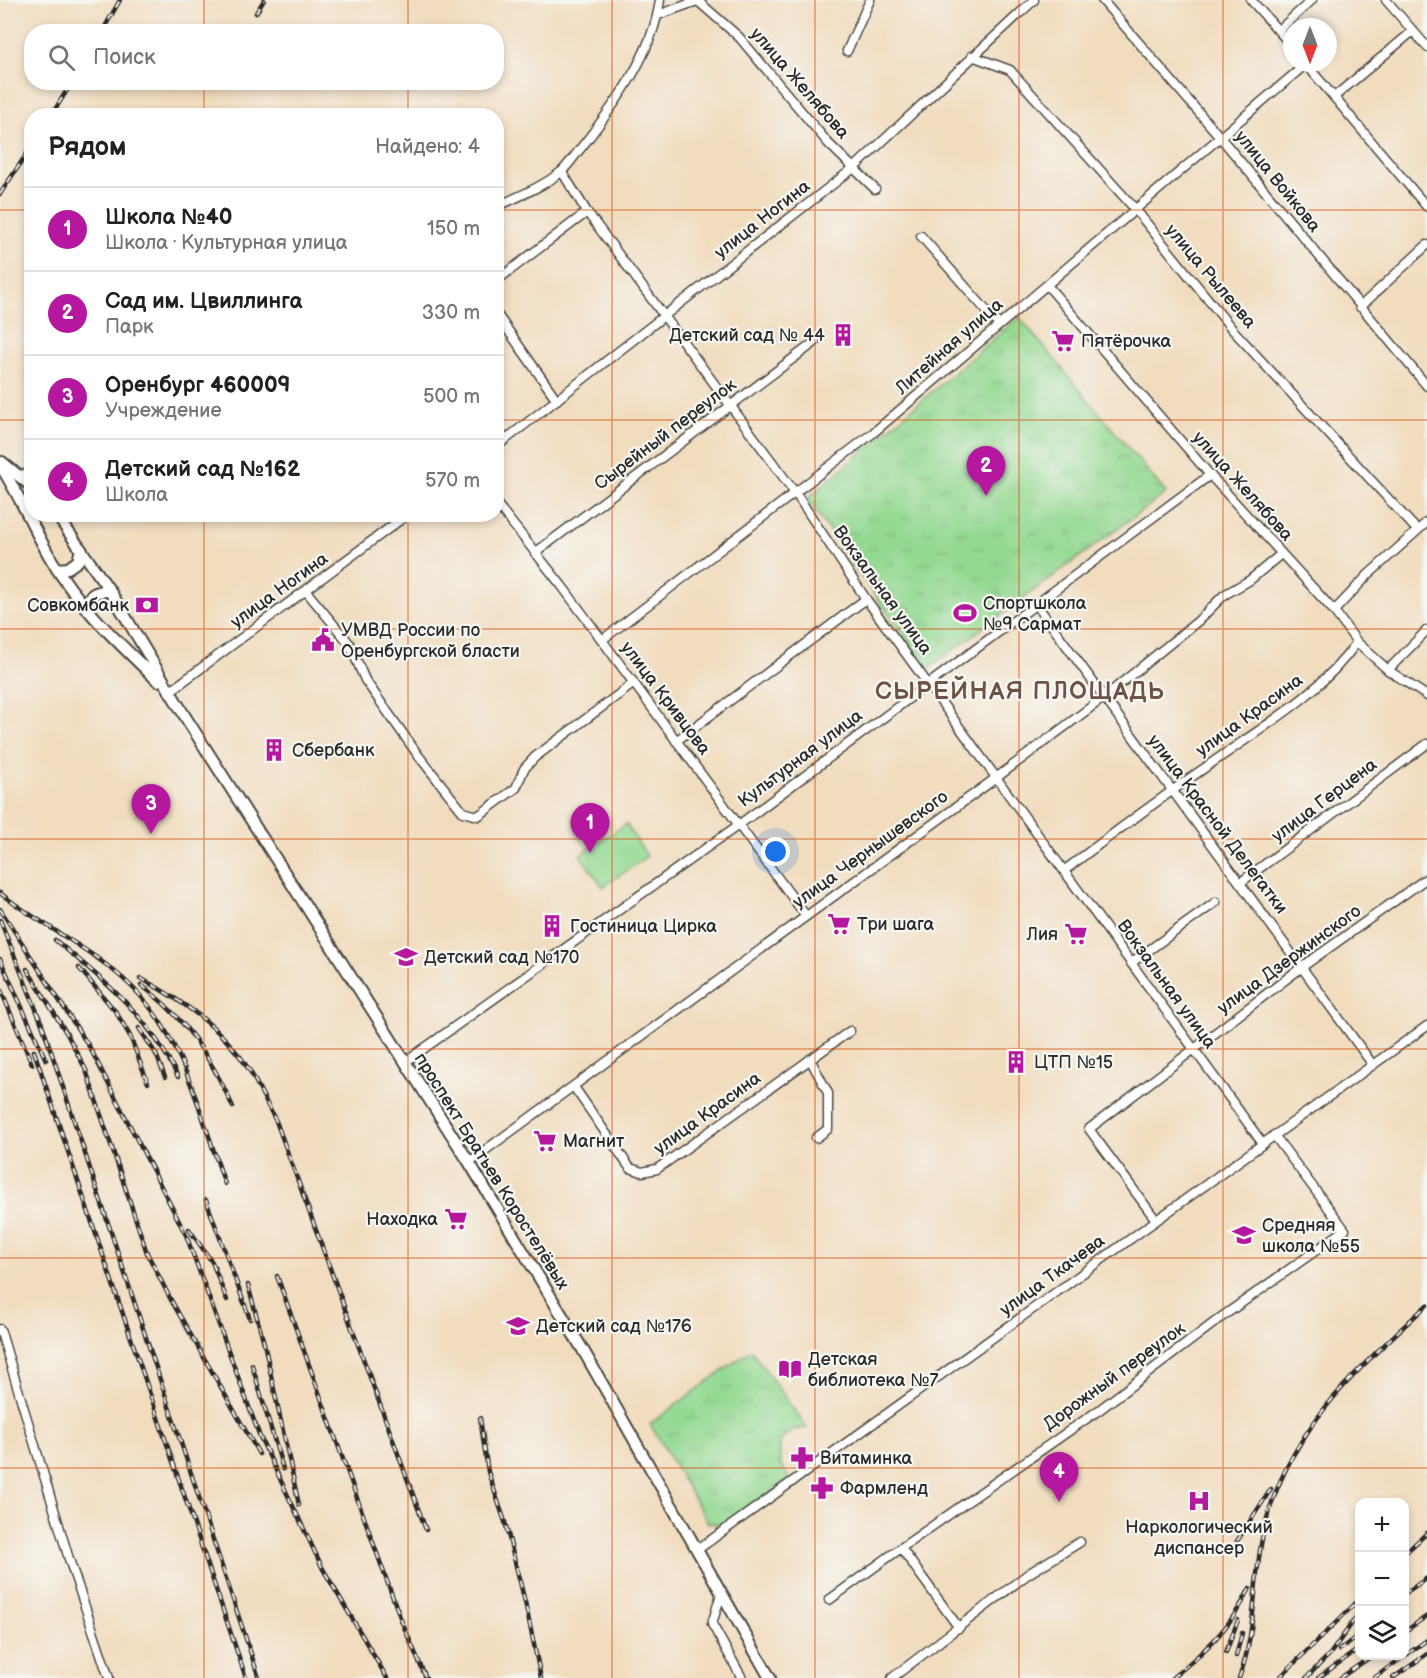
<!DOCTYPE html>
<html lang="ru">
<head>
<meta charset="utf-8">
<style>
  :root { --surface:#fff; --page:#f2f2f2; --text:#202124; --muted:#757577; --line:#e0e0e0; --accent:#b5179e }
  body { margin:0; font-family:"Balsamiq Sans",sans-serif; background:var(--page); color:var(--text) }
  .controls { position:absolute; right:18px; bottom:18px; display:grid; overflow:hidden; border-radius:12px; box-shadow:0 3px 9px #0003 }
  .controls button { width:54px; height:54px; display:grid; place-items:center; padding:0; border:0; border-bottom:2px solid var(--line); background:var(--surface); color:var(--text); font:30px sans-serif }
  .compass { position:absolute; left:1283px; top:18px; width:54px; height:54px; border-radius:50%; background:var(--surface); box-shadow:0 3px 9px #0003; rotate:180deg }
  .you { position:absolute; left:776px; top:852px; width:21px; height:21px; margin:-15px; border:4px solid #fff; border-radius:50%; background:#1a73e8; box-shadow:0 0 0 9px #1a73e833 }
  .badge { display:grid; place-items:center; width:39px; height:39px; border-radius:50%; background:var(--accent); color:#fff; font-size:20px; font-weight:700 }
  .pin { position:absolute; translate:-50% -50px; filter:drop-shadow(0 2px 3px #0008) }
  .pin::after { content:''; position:absolute; top:32px; width:21px; height:18px; background:inherit; clip-path:polygon(0 0,100% 0,50% 100%) }
  .list { margin:0; padding:0; list-style:none }
  h2 { display:flex; justify-content:space-between; align-items:center; height:78px; margin:0; padding:0 24px; font-size:26px }
  h2 small { font-size:20px; font-weight:400; color:var(--muted) }
  .list li { display:grid; grid-template-columns:39px 1fr auto; gap:18px; align-items:center; box-sizing:border-box; height:84px; padding:0 24px; border-top:2px solid var(--line) }
  .list b { display:block; font-size:22px; white-space:nowrap }
  .list p { margin:0; font-size:20px; white-space:nowrap; color:var(--muted) }
  .list em { font-size:20px; font-style:normal; color:var(--muted) }
  .icon { flex:none; width:33px; height:33px; fill:none; stroke:currentColor; stroke-width:2; stroke-linecap:round; stroke-linejoin:round }
  .map { position:relative; flex:none; width:1427px; height:1678px; overflow:hidden }
  .search { position:absolute; background:var(--surface); box-shadow:0 3px 9px #0003; left:24px; top:24px; width:480px; height:66px; display:flex; align-items:center; gap:15px; box-sizing:border-box; padding:0 21px; border-radius:24px; color:var(--muted); font-size:22px }
  .panel { position:absolute; background:var(--surface); box-shadow:0 3px 9px #0003; left:24px; top:108px; width:480px; height:414px; border-radius:24px }
  .map>svg:first-child { display:block }
  .green { fill:#94d992; stroke:#60825e; stroke-width:1.5 }
  .park { fill:url(#park-tufts); stroke:#60825e; stroke-width:1.5 }
  .lines { fill:none; stroke-linecap:round; stroke-linejoin:round }
  .minor-casing { stroke:#494641; stroke-width:11 }
  .major-casing { stroke:#494641; stroke-width:14 }
  .minor { stroke:#fff; stroke-width:8 }
  .major { stroke:#fff; stroke-width:10 }
  .rail-casing { stroke:#2b2b2b; stroke-width:4.5 }
  .rail { stroke:#f6f6f2; stroke-width:2; stroke-dasharray:7; stroke-linecap:butt }
  .grid { fill:none; stroke:#d5540f; stroke-width:1.5; stroke-opacity:0.55 }
  .labels { text-anchor:middle; stroke-width:4.5; stroke-linejoin:round; paint-order:stroke }
  .street-label { font-size:18px; fill:#2b2b2b; stroke:#f6f6f2 }
  .poi-label { font-size:18px; fill:#2b2b2b; stroke:#f6f6f2; text-anchor:start }
  .district-label { font-size:24px; font-weight:bold; letter-spacing:1.5px; fill:#6f5246; stroke:#f6f6f2 }
</style>
</head>
<body>
<div class="map">
<svg width="1427" height="1678" viewBox="0 0 1427 1678">
  <defs>
    <pattern id="park-tufts" width="24" height="20" patternUnits="userSpaceOnUse" patternTransform="scale(1.5)"><rect width="24" height="20" fill="#94d992"/><path d="M3 7l-1-3M5 7V3M7 7l1-3M15 17l-1-3M17 17v-4M19 17l1-3" fill="none" stroke="#80ba7e"/></pattern>
  </defs>
  <rect width="100%" height="100%" fill="#f6f6f2"/>
  <filter id="ink" filterUnits="userSpaceOnUse"><feTurbulence type="fractalNoise" baseFrequency=".0167" numOctaves="2"/><feDisplacementMap in="SourceGraphic" scale="12" xChannelSelector="R" yChannelSelector="G"/><feConvolveMatrix kernelMatrix="1 2 1 2 8 2 1 2 1" color-interpolation-filters="sRGB"/></filter>
  <filter id="wash" filterUnits="userSpaceOnUse"><feTurbulence type="fractalNoise" baseFrequency=".008" numOctaves="4" result="noise"/><feDisplacementMap in="SourceGraphic" scale="24" xChannelSelector="R" yChannelSelector="G"/><feGaussianBlur stdDeviation="1.35" result="paint"/><feColorMatrix in="noise" values="0 0 0 0 0 0 0 0 0 0 0 0 0 0 0 0 0 1.4 0 .05"/><feComposite in="paint" operator="in"/></filter>
  <g filter="url(#wash)">
    <rect width="100%" height="100%" fill="#f1dcbe"/>
    <!-- green -->
    <polygon class="green" points="626,824 647,856 603,887 580,855"/>
    <!-- park -->
    <g class="park">
      <polygon points="1019,317 1166,493 927,669 807,499"/>
      <polygon points="751,1350 807,1428 792,1430 780,1442 780,1462 789,1479 724,1525 708,1523 650,1424"/>
    </g>
  </g>
  <g filter="url(#ink)">
    <g class="lines">
      <!-- minor casing -->
      <g class="minor-casing">
        <g id="minor">
          <polyline points="1102,0 1220,137 1427,386"/>
          <polyline points="1251,0 1292,46"/>
          <polyline points="1386,0 1427,47"/>
          <polyline points="699,2 739,37 828,143 875,189"/>
          <polyline points="658,15 700,0"/>
          <polyline points="1279,30 1312,0"/>
          <polyline points="847,51 870,0"/>
          <polyline points="972,56 1010,70 1135,209 1232,329 1417,530"/>
          <polyline points="1305,63 1427,207"/>
          <polyline points="1334,97 1413,31"/>
          <polyline points="562,172 587,212 796,494 866,599 1263,1144"/>
          <path d="M496,207C517,197 542,187 561,172C568,166 575,155 581,148C614,106 653,54 660,0"/>
          <polyline points="921,236 998,324"/>
          <polyline points="496,281 587,212"/>
          <polyline points="1047,285 1210,475 1334,611 1357,642 1388,670 1427,696"/>
          <polyline points="1360,307 1427,245"/>
          <polyline points="496,313 557,400"/>
          <polyline points="496,447 855,167 1034,0"/>
          <polyline points="18,475 32,473"/>
          <polyline points="496,503 562,586 806,916"/>
          <polyline points="535,553 815,342"/>
          <polyline points="306,591 349,643 365,680 418,755 463,812 478,816 516,788 524,769 535,757 634,683"/>
          <polyline points="1036,604 1373,1065"/>
          <polyline points="1334,611 1368,575 1427,522"/>
          <polyline points="602,640 873,433 1306,64"/>
          <polyline points="1388,670 1427,630"/>
          <polyline points="169,692 408,514"/>
          <polyline points="676,741 866,599"/>
          <path d="M1065,870C1111,835 1158,800 1206,767C1259,729 1319,696 1357,642"/>
          <polyline points="1241,882 1427,744"/>
          <polyline points="1131,963 1216,902"/>
          <polyline points="810,1059 828,1093 828,1129 816,1138"/>
          <polyline points="405,1062 740,824 1210,475"/>
          <polyline points="574,1087 630,1168 642,1172 657,1169 850,1031"/>
          <polyline points="469,1162 996,778 1103,698 1198,621 1224,595 1250,580 1281,554"/>
          <polyline points="1156,1220 1089,1129 1302,967 1427,878"/>
          <polyline points="0,1329 69,1559 109,1678"/>
          <polyline points="697,1550 1427,1026"/>
          <polyline points="721,1594 712,1624 742,1678"/>
          <polyline points="829,1600 901,1548"/>
          <polyline points="959,1628 901,1548 1099,1410 1223,1316 1345,1230 1274,1135"/>
          <polyline points="892,1678 1028,1574 1080,1542"/>
        </g>
      </g>
      <!-- major casing -->
      <g class="major-casing">
        <g id="major">
          <polyline points="2,462 32,487"/>
          <path d="M0,465C20,496 33,528 51,559C78,606 120,644 158,681"/>
          <polyline points="56,514 110,591 186,718 469,1162 583,1350 770,1678"/>
          <polyline points="57,569 68,568 78,561 81,549"/>
          <path d="M85,607C89,593 96,591 110,591"/>
        </g>
      </g>
      <!-- minor -->
      <use href="#minor" class="minor"/>
      <!-- major -->
      <use href="#major" class="major"/>
      <!-- rail casing -->
      <g class="rail-casing">
        <g id="rail">
          <polyline points="256,13 264,0"/>
          <polyline points="102,32 120,0"/>
          <polyline points="51,116 72,82"/>
          <polyline points="0,194 32,146"/>
          <path d="M0,893C42,926 93,949 131,986C184,1037 201,1117 225,1184"/>
          <polyline points="0,909 90,1048 186,1235 260,1437 323,1569 387,1678"/>
          <polyline points="0,920 42,1024 259,1678"/>
          <path d="M55,940C106,982 149,1016 178,1077"/>
          <polyline points="0,959 46,1060"/>
          <polyline points="79,968 116,1012 130,1036 148,1083"/>
          <polyline points="27,969 67,1034 86,1070 147,1253 171,1300 259,1454"/>
          <path d="M140,978C183,1001 224,1029 250,1071C259,1087 267,1105 276,1121L426,1530"/>
          <path d="M141,985C185,1017 211,1058 233,1107"/>
          <polyline points="0,988 32,1064"/>
          <polyline points="139,1028 156,1054 165,1077"/>
          <polyline points="34,1051 246,1678"/>
          <polyline points="206,1200 250,1319"/>
          <polyline points="189,1229 212,1262 227,1300"/>
          <polyline points="277,1276 401,1620 426,1678"/>
          <polyline points="248,1285 264,1343 299,1505"/>
          <polyline points="252,1365 283,1469"/>
          <polyline points="480,1418 488,1472 505,1522 525,1602 541,1678"/>
          <polyline points="1237,1541 1271,1489"/>
          <polyline points="1404,1554 1427,1533"/>
          <polyline points="1404,1594 1427,1578"/>
          <polyline points="1404,1632 1427,1616"/>
          <polyline points="1339,1650 1360,1634"/>
          <polyline points="1226,1652 1238,1620"/>
          <polyline points="1236,1656 1242,1633"/>
          <path d="M1172,1678C1206,1650 1230,1629 1250,1588"/>
          <path d="M1239,1678C1256,1634 1253,1584 1262,1539C1283,1435 1353,1373 1427,1305"/>
          <polyline points="1279,1678 1360,1599"/>
          <polyline points="1306,1678 1330,1654 1360,1612"/>
          <polyline points="1318,1678 1360,1648"/>
          <polyline points="1340,1678 1372,1656"/>
          <polyline points="1374,1678 1427,1640"/>
          <polyline points="1393,1678 1427,1654"/>
        </g>
      </g>
      <!-- rail -->
      <use href="#rail" class="rail"/>
    </g>
  </g>
  <!-- grid -->
  <path class="grid" d="M204,0V32M408,0V32M612,0V1678M815,0V1678M1019,0V1678M1223,0V1678M204,82V116M408,82V116M0,210H32M496,210H1427M0,420H32M496,420H1427M204,514V1678M408,514V1678M0,629H1427M0,839H1427M0,1049H1427M0,1258H1427M0,1468H1427"/>
  <!-- icons -->
  <defs>
    <g id="building-bare" transform="scale(1.8)"><path d="M-4-6H4V6H1V3H-1V6H-4ZM-2.5-4.3h1.7v1.8h-1.7ZM.8-4.3h1.7v1.8H.8ZM-2.5-1h1.7V.8h-1.7ZM.8-1h1.7V.8H.8Z" fill="#b5179e" stroke="#f6f6f2" stroke-width="2.5" paint-order="stroke"/></g>
    <g id="supermarket-bare" transform="scale(1.8)"><path d="M-6-5.5h2.5l.6 2H6L4.5 2H-2.5L-4.4-4H-6ZM-1.5 3.2a1.3 1.3 0 1 0 .1 0ZM3 3.2a1.3 1.3 0 1 0 .1 0Z" fill="#b5179e" stroke="#f6f6f2" stroke-width="2.5" paint-order="stroke"/></g>
    <g id="bank-bare" transform="scale(1.8)"><path d="M-6-4H6V4H-6ZM0-2.3a2.3 2.3 0 1 0 0 4.6a2.3 2.3 0 1 0 0-4.6Z" fill="#b5179e" stroke="#f6f6f2" stroke-width="2.5" paint-order="stroke"/></g>
    <g id="stadium-bare" transform="scale(1.8)"><path d="M0-5a6.5 5 0 1 0 0 10a6.5 5 0 1 0 0-10ZM-3.5-1.8h7v3.6h-7Z" fill="#b5179e" stroke="#f6f6f2" stroke-width="2.5" paint-order="stroke"/></g>
    <g id="civic-bare" transform="scale(1.8)"><path d="M-.6-6.5H3V-4.5H.6V-3L4-1V1h2V6H-6V1h2V-1L-.6-3ZM-1.2 2.5V6h2.4V2.5Z" fill="#b5179e" stroke="#f6f6f2" stroke-width="2.5" paint-order="stroke"/></g>
    <g id="school-bare" transform="scale(1.8)"><path d="M0-5L7-2L0 1L-7-2ZM-4 1L0 2.5L4 1V4Q0 6-4 4Z" fill="#b5179e" stroke="#f6f6f2" stroke-width="2.5" paint-order="stroke"/></g>
    <g id="library-bare" transform="scale(1.8)"><path d="M-6-4Q-3-5.5-.7-3.5V5Q-3 3-6 4ZM6-4Q3-5.5 .7-3.5V5Q3 3 6 4Z" fill="#b5179e" stroke="#f6f6f2" stroke-width="2.5" paint-order="stroke"/></g>
    <g id="pharmacy-bare" transform="scale(1.8)"><path d="M-2-6h4v4h4v4h-4v4h-4v-4h-4v-4h4Z" fill="#b5179e" stroke="#f6f6f2" stroke-width="2.5" paint-order="stroke"/></g>
    <g id="hospital-bare" transform="scale(1.8)"><path d="M-5-5h3v3.5h4V-5h3V5h-3V1.5h-4V5h-3Z" fill="#b5179e" stroke="#f6f6f2" stroke-width="2.5" paint-order="stroke"/></g>
  </defs>
  <g fill-rule="evenodd">
    <use href="#building-bare" x="843" y="335"/>
    <use href="#supermarket-bare" x="1063" y="341"/>
    <use href="#bank-bare" x="147" y="605"/>
    <use href="#stadium-bare" x="965" y="613"/>
    <use href="#civic-bare" x="323" y="640"/>
    <use href="#building-bare" x="274" y="750"/>
    <use href="#supermarket-bare" x="839" y="924"/>
    <use href="#building-bare" x="552" y="926"/>
    <use href="#supermarket-bare" x="1076" y="934"/>
    <use href="#school-bare" x="406" y="957"/>
    <use href="#building-bare" x="1016" y="1062"/>
    <use href="#supermarket-bare" x="545" y="1141"/>
    <use href="#supermarket-bare" x="456" y="1219"/>
    <use href="#school-bare" x="1244" y="1235"/>
    <use href="#school-bare" x="518" y="1326"/>
    <use href="#library-bare" x="790" y="1369"/>
    <use href="#pharmacy-bare" x="802" y="1458"/>
    <use href="#pharmacy-bare" x="822" y="1488"/>
    <use href="#hospital-bare" x="1199" y="1501"/>
  </g>
  <g class="labels">
    <!-- street labels -->
    <g class="street-label">
      <text transform="translate(800 83) rotate(49)" y="6">улица Желябова</text>
      <text transform="translate(1278 181) rotate(51)" y="6">улица Войкова</text>
      <text transform="translate(762 219) rotate(-38)" y="6">улица Ногина</text>
      <text transform="translate(1211 276) rotate(50)" y="6">улица Рылеева</text>
      <text transform="translate(949 346) rotate(-41)" y="6">Литейная улица</text>
      <text transform="translate(665 434) rotate(-37)" y="6">Сырейный переулок</text>
      <text transform="translate(1243 486) rotate(48)" y="6">улица Желябова</text>
      <text transform="translate(279 590) rotate(-36)" y="6">улица Ногина</text>
      <text transform="translate(883 590) rotate(54)" y="6">Вокзальная улица</text>
      <text transform="translate(666 698) rotate(53)" y="6">улица Кривцова</text>
      <text transform="translate(1249 715) rotate(-36)" y="6">улица Красина</text>
      <text transform="translate(800 758) rotate(-37)" y="6">Культурная улица</text>
      <text transform="translate(1324 800) rotate(-37)" y="6">улица Герцена</text>
      <text transform="translate(1218 824) rotate(53)" y="6">улица Красной Делегатки</text>
      <text transform="translate(870 849) rotate(-36)" y="6">улица Чернышевского</text>
      <text transform="translate(1289 959) rotate(-36)" y="6">улица Дзержинского</text>
      <text transform="translate(1167 984) rotate(54)" y="6">Вокзальная улица</text>
      <text transform="translate(707 1113) rotate(-36)" y="6">улица Красина</text>
      <text transform="translate(492 1171) rotate(58)" y="6">проспект Братьев Коростелёвых</text>
      <text transform="translate(1052 1275) rotate(-36)" y="6">улица Ткачева</text>
      <text transform="translate(1114 1376) rotate(-36)" y="6">Дорожный переулок</text>
    </g>
    <!-- poi labels -->
    <g class="poi-label">
      <text x="825" y="341" text-anchor="end">Детский сад № 44</text>
      <text x="1081" y="347">Пятёрочка</text>
      <text x="983" y="609">Спортшкола<tspan x="983" dy="21">№9 Сармат</tspan></text>
      <text x="129" y="611" text-anchor="end">Совкомбанк</text>
      <text x="341" y="636">УМВД России по<tspan x="341" dy="21">Оренбургской бласти</tspan></text>
      <text x="292" y="756">Сбербанк</text>
      <text x="857" y="930">Три шага</text>
      <text x="570" y="932">Гостиница Цирка</text>
      <text x="1058" y="940" text-anchor="end">Лия</text>
      <text x="424" y="963">Детский сад №170</text>
      <text x="1034" y="1068">ЦТП №15</text>
      <text x="563" y="1147">Магнит</text>
      <text x="438" y="1225" text-anchor="end">Находка</text>
      <text x="1262" y="1231">Средняя<tspan x="1262" dy="21">школа №55</tspan></text>
      <text x="536" y="1332">Детский сад №176</text>
      <text x="808" y="1365">Детская<tspan x="808" dy="21">библиотека №7</tspan></text>
      <text x="820" y="1464">Витаминка</text>
      <text x="840" y="1494">Фармленд</text>
      <text x="1199" y="1533" text-anchor="middle">Наркологический<tspan x="1199" dy="21">диспансер</tspan></text>
    </g>
    <!-- district labels -->
    <g class="district-label">
      <text x="1020" y="699">СЫРЕЙНАЯ ПЛОЩАДЬ</text>
    </g>
  </g>
</svg>
<div class="controls">
<button>+</button>
<button>−</button>
<button><svg class="icon" aria-label="layers" viewBox="0 0 24 24"><path d="M12 4l9 5-9 5-9-5zM3 14l9 5 9-5"/></svg></button>
</div>
<svg class="compass" viewBox="-18 -18 36 36"><path d="M0-13l5 13h-10z" fill="#e53935"/><path d="M0 13l5-13h-10z" fill="#757577"/></svg>
<div class="you"></div>
<div class="pin badge" style="left:590px;top:853px">1</div>
<div class="pin badge" style="left:986px;top:496px">2</div>
<div class="pin badge" style="left:151px;top:834px">3</div>
<div class="pin badge" style="left:1059px;top:1502px">4</div>
<div class="search"><svg class="icon" aria-label="search" viewBox="0 0 24 24"><circle cx="10" cy="10" r="6"/><path d="M15 15l6 6"/></svg>Поиск</div>
<section class="panel">
<h2>Рядом<small>Найдено: 4</small></h2>
<ul class="list">
<li><span class="badge">1</span><div><b>Школа №40</b><p>Школа · Культурная улица</p></div><em>150 m</em></li>
<li><span class="badge">2</span><div><b>Сад им. Цвиллинга</b><p>Парк</p></div><em>330 m</em></li>
<li><span class="badge">3</span><div><b>Оренбург 460009</b><p>Учреждение</p></div><em>500 m</em></li>
<li><span class="badge">4</span><div><b>Детский сад №162</b><p>Школа</p></div><em>570 m</em></li>
</ul>
</section>
</div>
</body>
</html>
